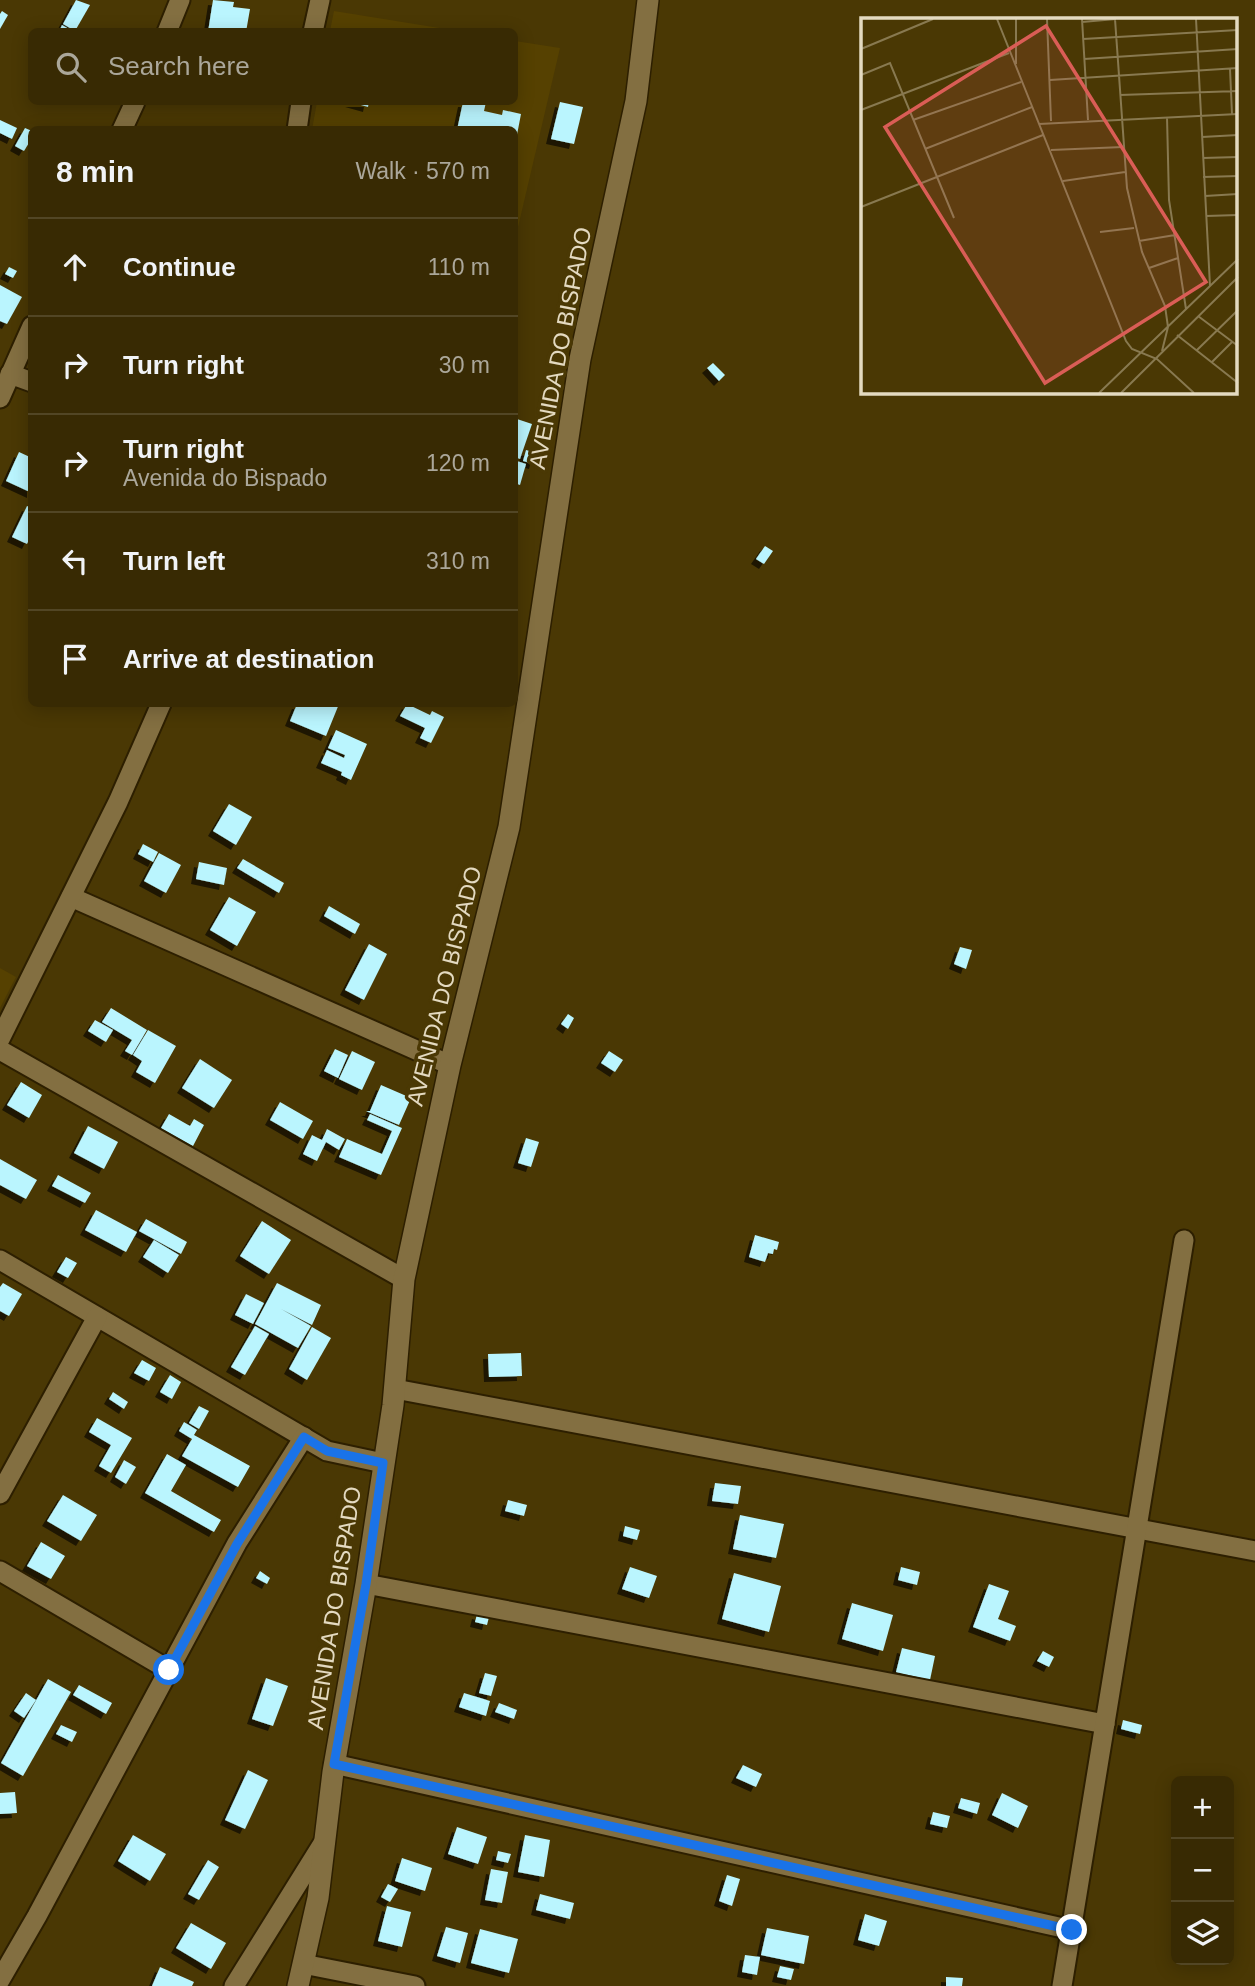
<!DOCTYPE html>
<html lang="en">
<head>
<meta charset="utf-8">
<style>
  :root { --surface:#382a03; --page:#433612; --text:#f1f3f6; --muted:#aba79a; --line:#524625 }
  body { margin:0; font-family:Arial,sans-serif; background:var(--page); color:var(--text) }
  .controls { position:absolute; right:21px; bottom:21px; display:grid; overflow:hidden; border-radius:10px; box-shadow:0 4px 18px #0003 }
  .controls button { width:63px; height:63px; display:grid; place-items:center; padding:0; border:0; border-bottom:2px solid var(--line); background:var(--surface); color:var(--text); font:35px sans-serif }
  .stop { position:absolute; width:21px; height:21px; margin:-16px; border:5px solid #1a73e8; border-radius:50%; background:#fff }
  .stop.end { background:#1a73e8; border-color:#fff; box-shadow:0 2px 7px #0008 }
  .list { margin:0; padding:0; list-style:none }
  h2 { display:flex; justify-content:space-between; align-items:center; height:91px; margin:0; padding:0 28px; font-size:30px }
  h2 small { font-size:23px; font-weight:400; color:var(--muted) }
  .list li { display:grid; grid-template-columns:46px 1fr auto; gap:21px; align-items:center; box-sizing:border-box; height:98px; padding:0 28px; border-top:2px solid var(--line) }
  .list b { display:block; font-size:26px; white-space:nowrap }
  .list p { margin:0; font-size:23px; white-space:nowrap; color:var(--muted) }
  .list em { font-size:23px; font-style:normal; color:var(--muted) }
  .icon { flex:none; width:38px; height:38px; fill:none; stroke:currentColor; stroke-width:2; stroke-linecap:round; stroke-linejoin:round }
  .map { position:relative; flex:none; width:1255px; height:1986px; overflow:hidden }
  .search { position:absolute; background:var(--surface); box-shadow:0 4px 18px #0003; left:28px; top:28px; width:490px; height:77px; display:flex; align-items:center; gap:18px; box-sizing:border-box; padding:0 24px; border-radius:10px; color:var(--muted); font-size:26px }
  .panel { position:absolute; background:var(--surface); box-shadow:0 4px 18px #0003; left:28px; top:126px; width:490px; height:581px; border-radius:10px }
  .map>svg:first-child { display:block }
  .built { fill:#564101 }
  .building { fill:#baf5fe; filter:url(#shadow) }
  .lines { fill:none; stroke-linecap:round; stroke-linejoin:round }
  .street-casing { stroke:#2d1f00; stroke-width:23 }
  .secondary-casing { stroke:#2d1f00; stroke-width:24 }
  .street { stroke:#836f41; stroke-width:19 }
  .secondary { stroke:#836f41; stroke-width:21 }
  .route { stroke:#1a73e8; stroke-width:9 }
  .labels { text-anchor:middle; stroke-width:7; stroke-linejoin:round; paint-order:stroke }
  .street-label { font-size:23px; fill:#e4dac1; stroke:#4a3804 }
  .inset-road { fill:none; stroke:#887950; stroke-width:2 }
  .view { fill:#da5d56; fill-opacity:0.15; stroke:#da5d56; stroke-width:3.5 }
  .inset-edge { fill:none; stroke:#e4dac1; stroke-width:3.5 }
</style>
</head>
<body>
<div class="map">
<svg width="1255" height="1986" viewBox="0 0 1255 1986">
  <defs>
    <filter id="shadow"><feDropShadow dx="-5" dy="5" stdDeviation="0" flood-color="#0009"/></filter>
  </defs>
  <rect width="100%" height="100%" fill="#4a3804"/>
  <!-- built -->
  <g class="built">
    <polygon points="334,11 458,31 330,31"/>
    <polygon points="515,41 560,48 515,240 514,130 312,130 317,102 514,102"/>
    <polygon points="0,968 16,977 0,1008"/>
  </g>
  <!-- building -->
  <g class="building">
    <polygon points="76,0 90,5 75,31 63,24"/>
    <polygon points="213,0 234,2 233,7 250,9 246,32 208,32"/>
    <polygon points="2,11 8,15 0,29 0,14"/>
    <polygon points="62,25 74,32 59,32"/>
    <polygon points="350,102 369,102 368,107"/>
    <polygon points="463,102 486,102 484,111 502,115 503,110 521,114 516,140 514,130 457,130"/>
    <polygon points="560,102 583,107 574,144 551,139"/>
    <polygon points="0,120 17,128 12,139 0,133"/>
    <polygon points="25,128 32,131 32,138 24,151 15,146"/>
    <polygon points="9,267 17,271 13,278 5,274"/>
    <polygon points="0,285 22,297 7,324 0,321"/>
    <polygon points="713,363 725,375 719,381 707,368"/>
    <polygon points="514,418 532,424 520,459 514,457"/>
    <polygon points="526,450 537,453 534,464 523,461"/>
    <polygon points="19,452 32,458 32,493 6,481"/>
    <polygon points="514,460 526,464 520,485 514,483"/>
    <polygon points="27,506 32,508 32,534 27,544 12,537"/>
    <polygon points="765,546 773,551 764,564 756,559"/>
    <polygon points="297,704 339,704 326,736 290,721"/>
    <polygon points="407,704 430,715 432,711 444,717 431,743 420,738 425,728 400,716"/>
    <polygon points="336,730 367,744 351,780 341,775 342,772 321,763 327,750 344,758 345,755 328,748"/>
    <polygon points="229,804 252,817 236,845 213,831"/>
    <polygon points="143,844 158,852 153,862 138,854"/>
    <polygon points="159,853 181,865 166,893 144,881"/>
    <polygon points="243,859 284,883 279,893 237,868"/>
    <polygon points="199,862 227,868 224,885 196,879"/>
    <polygon points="229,897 256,912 237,946 210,930"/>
    <polygon points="329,906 360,924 355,934 324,916"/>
    <polygon points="369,944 387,954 364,1000 345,990"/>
    <polygon points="960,947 972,950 966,969 954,964"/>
    <polygon points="111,1008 147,1030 132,1055 125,1051 132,1040 102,1022"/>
    <polygon points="568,1014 574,1018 568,1029 561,1024"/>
    <polygon points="95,1020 113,1030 106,1042 88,1031"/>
    <polygon points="148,1030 176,1046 155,1083 136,1072 142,1061 133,1055"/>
    <polygon points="335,1049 348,1055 338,1078 324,1071"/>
    <polygon points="352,1051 375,1062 362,1090 339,1079"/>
    <polygon points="609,1051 623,1060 615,1072 601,1063"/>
    <polygon points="200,1059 232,1080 214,1108 182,1088"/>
    <polygon points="21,1082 42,1095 29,1118 7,1105"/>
    <polygon points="381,1085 411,1098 399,1125 366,1111 370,1111"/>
    <polygon points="280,1102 313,1121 303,1139 270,1120"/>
    <polygon points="169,1114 190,1126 194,1119 204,1125 193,1146 161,1128"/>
    <polygon points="370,1114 402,1128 381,1175 339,1157 347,1139 382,1154 392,1131 367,1120"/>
    <polygon points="88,1126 118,1142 104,1169 74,1153"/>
    <polygon points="327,1129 345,1139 339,1150 326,1142 317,1161 303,1154 312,1135 322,1140"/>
    <polygon points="526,1138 539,1142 531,1167 518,1163"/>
    <polygon points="0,1159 37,1180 26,1199 0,1185"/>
    <polygon points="58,1175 91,1193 85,1203 52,1186"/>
    <polygon points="96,1210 137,1232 126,1252 85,1230"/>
    <polygon points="146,1219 187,1242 181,1254 139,1231"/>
    <polygon points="262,1221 291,1240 269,1274 240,1256"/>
    <polygon points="755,1235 779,1242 777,1250 774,1249 773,1254 768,1253 765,1262 749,1257"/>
    <polygon points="154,1240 179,1255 168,1273 143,1257"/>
    <polygon points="66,1257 77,1263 68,1278 57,1272"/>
    <polygon points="3,1283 22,1294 9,1316 0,1311 0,1287"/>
    <polygon points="277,1283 321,1305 312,1325 281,1309 311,1326 298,1348 255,1324"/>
    <polygon points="246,1294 264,1303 253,1324 235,1315"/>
    <polygon points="255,1326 269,1334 245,1375 231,1367"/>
    <polygon points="312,1327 331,1338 307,1380 289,1369"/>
    <polygon points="521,1353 522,1376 489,1377 488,1354"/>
    <polygon points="142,1360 156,1368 149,1381 134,1373"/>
    <polygon points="170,1375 181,1382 172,1399 160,1392"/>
    <polygon points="113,1392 128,1402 124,1409 109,1399"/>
    <polygon points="199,1406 209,1411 199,1429 189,1423"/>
    <polygon points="97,1418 132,1438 111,1473 99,1466 111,1445 89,1432"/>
    <polygon points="184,1422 197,1430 194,1435 250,1466 238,1487 182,1456 192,1439 179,1431"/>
    <polygon points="167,1454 186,1465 171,1491 221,1520 214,1532 145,1493"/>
    <polygon points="124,1460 136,1467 126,1484 115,1477"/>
    <polygon points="715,1483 741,1486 738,1504 712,1501"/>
    <polygon points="63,1495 97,1515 81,1541 47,1521"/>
    <polygon points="508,1500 527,1505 524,1516 505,1511"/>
    <polygon points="740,1515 784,1524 776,1558 733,1549"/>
    <polygon points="625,1526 640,1530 637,1540 623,1536"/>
    <polygon points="41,1542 65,1556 51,1579 27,1566"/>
    <polygon points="630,1567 657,1576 649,1598 622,1589"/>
    <polygon points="901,1567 920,1572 917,1585 898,1580"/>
    <polygon points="260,1571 270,1578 267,1584 256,1578"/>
    <polygon points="734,1573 781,1586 769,1632 722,1619"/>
    <polygon points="989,1584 1009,1591 998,1619 1016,1626 1010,1641 973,1627"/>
    <polygon points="852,1603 893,1615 883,1651 842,1639"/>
    <polygon points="477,1614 489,1617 487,1625 475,1622"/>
    <polygon points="902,1648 935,1656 930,1680 896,1672"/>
    <polygon points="1043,1651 1054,1657 1049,1667 1037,1661"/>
    <polygon points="485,1673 497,1676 491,1696 479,1693"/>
    <polygon points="266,1678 288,1686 273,1726 252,1719"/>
    <polygon points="48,1679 71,1692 23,1776 1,1763"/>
    <polygon points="79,1685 112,1703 106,1714 73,1695"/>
    <polygon points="26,1693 36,1700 24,1718 14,1711"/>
    <polygon points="464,1693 490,1701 486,1716 459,1707"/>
    <polygon points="499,1703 517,1710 514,1719 495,1712"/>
    <polygon points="1123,1720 1142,1725 1140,1734 1121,1729"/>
    <polygon points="61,1725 77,1732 72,1742 56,1734"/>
    <polygon points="743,1765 762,1774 756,1787 736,1778"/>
    <polygon points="248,1770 268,1780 245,1829 225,1820"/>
    <polygon points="15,1792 17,1813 0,1814 0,1793"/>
    <polygon points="1002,1793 1028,1806 1018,1828 992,1815"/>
    <polygon points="961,1798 980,1803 977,1814 958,1808"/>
    <polygon points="933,1812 950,1816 947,1828 930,1824"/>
    <polygon points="457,1827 487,1837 478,1864 448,1854"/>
    <polygon points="133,1835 166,1854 150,1881 118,1861"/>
    <polygon points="525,1835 550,1840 544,1877 518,1872"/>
    <polygon points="498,1851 511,1854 508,1863 496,1860"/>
    <polygon points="402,1858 432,1868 425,1891 395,1881"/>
    <polygon points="208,1860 219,1867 199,1900 188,1894"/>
    <polygon points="491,1869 508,1872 502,1903 485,1900"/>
    <polygon points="727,1875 740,1879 732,1906 719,1901"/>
    <polygon points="388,1884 398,1889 390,1902 381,1897"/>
    <polygon points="540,1894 574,1903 570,1919 536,1910"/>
    <polygon points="387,1906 411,1912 402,1947 378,1941"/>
    <polygon points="865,1914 887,1921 879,1946 858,1940"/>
    <polygon points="191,1923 226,1943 211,1969 176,1948"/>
    <polygon points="446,1927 468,1933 460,1963 437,1956"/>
    <polygon points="767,1928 809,1936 804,1964 761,1955"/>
    <polygon points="480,1929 518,1939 509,1973 471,1963"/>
    <polygon points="745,1955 760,1957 757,1975 742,1972"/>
    <polygon points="780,1966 794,1969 791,1980 777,1977"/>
    <polygon points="160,1967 194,1982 192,1986 152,1986"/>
    <polygon points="946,1977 963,1978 962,1986 946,1986"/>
  </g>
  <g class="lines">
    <!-- street casing -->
    <g class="street-casing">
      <g id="street">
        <polyline points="167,32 180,0"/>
        <polyline points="313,32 320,0"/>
        <polyline points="122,130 135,102"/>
        <polyline points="297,130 301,102"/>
        <polyline points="10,374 32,382"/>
        <polyline points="0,398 32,326"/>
        <polyline points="71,897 450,1065"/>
        <polyline points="0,1039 118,802 161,704"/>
        <polyline points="0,1050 404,1279"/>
        <polyline points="0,1260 327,1451 383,1463"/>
        <polyline points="395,1389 1255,1551"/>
        <polyline points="0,1494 97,1317"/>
        <polyline points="0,1571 169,1670"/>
        <polyline points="366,1584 1105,1724"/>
        <polyline points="334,1764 1072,1930"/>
        <polyline points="303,1964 415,1986"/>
        <polyline points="0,1980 37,1916 237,1543 304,1437"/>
        <polyline points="234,1986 325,1840"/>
        <polyline points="1062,1986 1184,1240"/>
      </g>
    </g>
    <!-- secondary casing -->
    <g class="secondary-casing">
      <polyline id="secondary" points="298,1986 318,1898 333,1772 366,1584 393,1405 404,1279 450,1065 509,827 580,359 636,101 648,0"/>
    </g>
    <!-- street -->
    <use href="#street" class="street"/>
    <!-- secondary -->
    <use href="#secondary" class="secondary"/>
  </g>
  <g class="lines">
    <!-- route -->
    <polyline class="route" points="169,1670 237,1544 304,1437 327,1451 383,1463 366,1584 334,1764 1072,1930"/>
  </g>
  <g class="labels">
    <!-- street labels -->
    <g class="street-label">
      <text transform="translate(560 348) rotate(-79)" y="8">AVENIDA DO BISPADO</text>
      <text transform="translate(444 986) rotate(-76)" y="8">AVENIDA DO BISPADO</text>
      <text transform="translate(334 1608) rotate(-81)" y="8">AVENIDA DO BISPADO</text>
    </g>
  </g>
  <!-- overview -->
  <g transform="translate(861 18)">
    <rect width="376" height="376" fill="#4a3804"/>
    <path class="inset-road" d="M136,1L265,323L271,331L296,341L333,375M155,1V46M186,1L190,103M221,1L227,102M254,1L266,170L281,234L304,288L307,309L301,333M335,1L349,268M221,4L255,1M222,21L377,12M0,31L72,1M223,41L377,31M369,51L371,96M0,57L29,45L93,200M189,62L377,50M259,77L377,73M0,92L148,35M306,99L308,182L325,291M52,102L160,64M178,106L377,96M341,119L377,117M64,131L171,89M190,132L262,129M342,140L377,139M342,159L377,158M202,163L264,154M344,178L377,176M0,189L182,117M345,198L377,197M239,214L273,210M278,223L314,217M288,250L317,240M337,298L377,328M316,317L377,365M336,332L377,292M351,344L371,324M238,375L377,241M260,375L377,259"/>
    <path class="view" d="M185,8L345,264L184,365L24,109Z"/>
    <rect width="376" height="376" class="inset-edge"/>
  </g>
</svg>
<div class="controls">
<button>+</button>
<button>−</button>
<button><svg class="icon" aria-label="layers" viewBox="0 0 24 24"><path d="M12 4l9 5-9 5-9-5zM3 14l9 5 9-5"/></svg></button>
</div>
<div class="stop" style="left:169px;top:1670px"></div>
<div class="stop end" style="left:1072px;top:1930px"></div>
<div class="search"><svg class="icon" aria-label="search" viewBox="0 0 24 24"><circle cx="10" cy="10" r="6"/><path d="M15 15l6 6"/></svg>Search here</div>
<section class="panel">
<h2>8 min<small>Walk · 570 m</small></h2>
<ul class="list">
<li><svg class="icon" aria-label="ahead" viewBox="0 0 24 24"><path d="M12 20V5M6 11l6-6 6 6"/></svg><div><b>Continue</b></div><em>110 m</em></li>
<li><svg class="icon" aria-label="right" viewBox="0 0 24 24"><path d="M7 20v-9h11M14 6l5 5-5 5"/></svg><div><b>Turn right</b></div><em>30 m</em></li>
<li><svg class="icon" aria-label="right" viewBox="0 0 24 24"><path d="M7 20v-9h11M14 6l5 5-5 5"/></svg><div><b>Turn right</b><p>Avenida do Bispado</p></div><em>120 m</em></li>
<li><svg class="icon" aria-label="left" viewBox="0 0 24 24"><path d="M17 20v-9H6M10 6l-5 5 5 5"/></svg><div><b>Turn left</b></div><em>310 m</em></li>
<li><svg class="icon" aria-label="arrive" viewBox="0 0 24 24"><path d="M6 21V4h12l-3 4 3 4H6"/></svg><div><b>Arrive at destination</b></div></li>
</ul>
</section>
</div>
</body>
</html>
